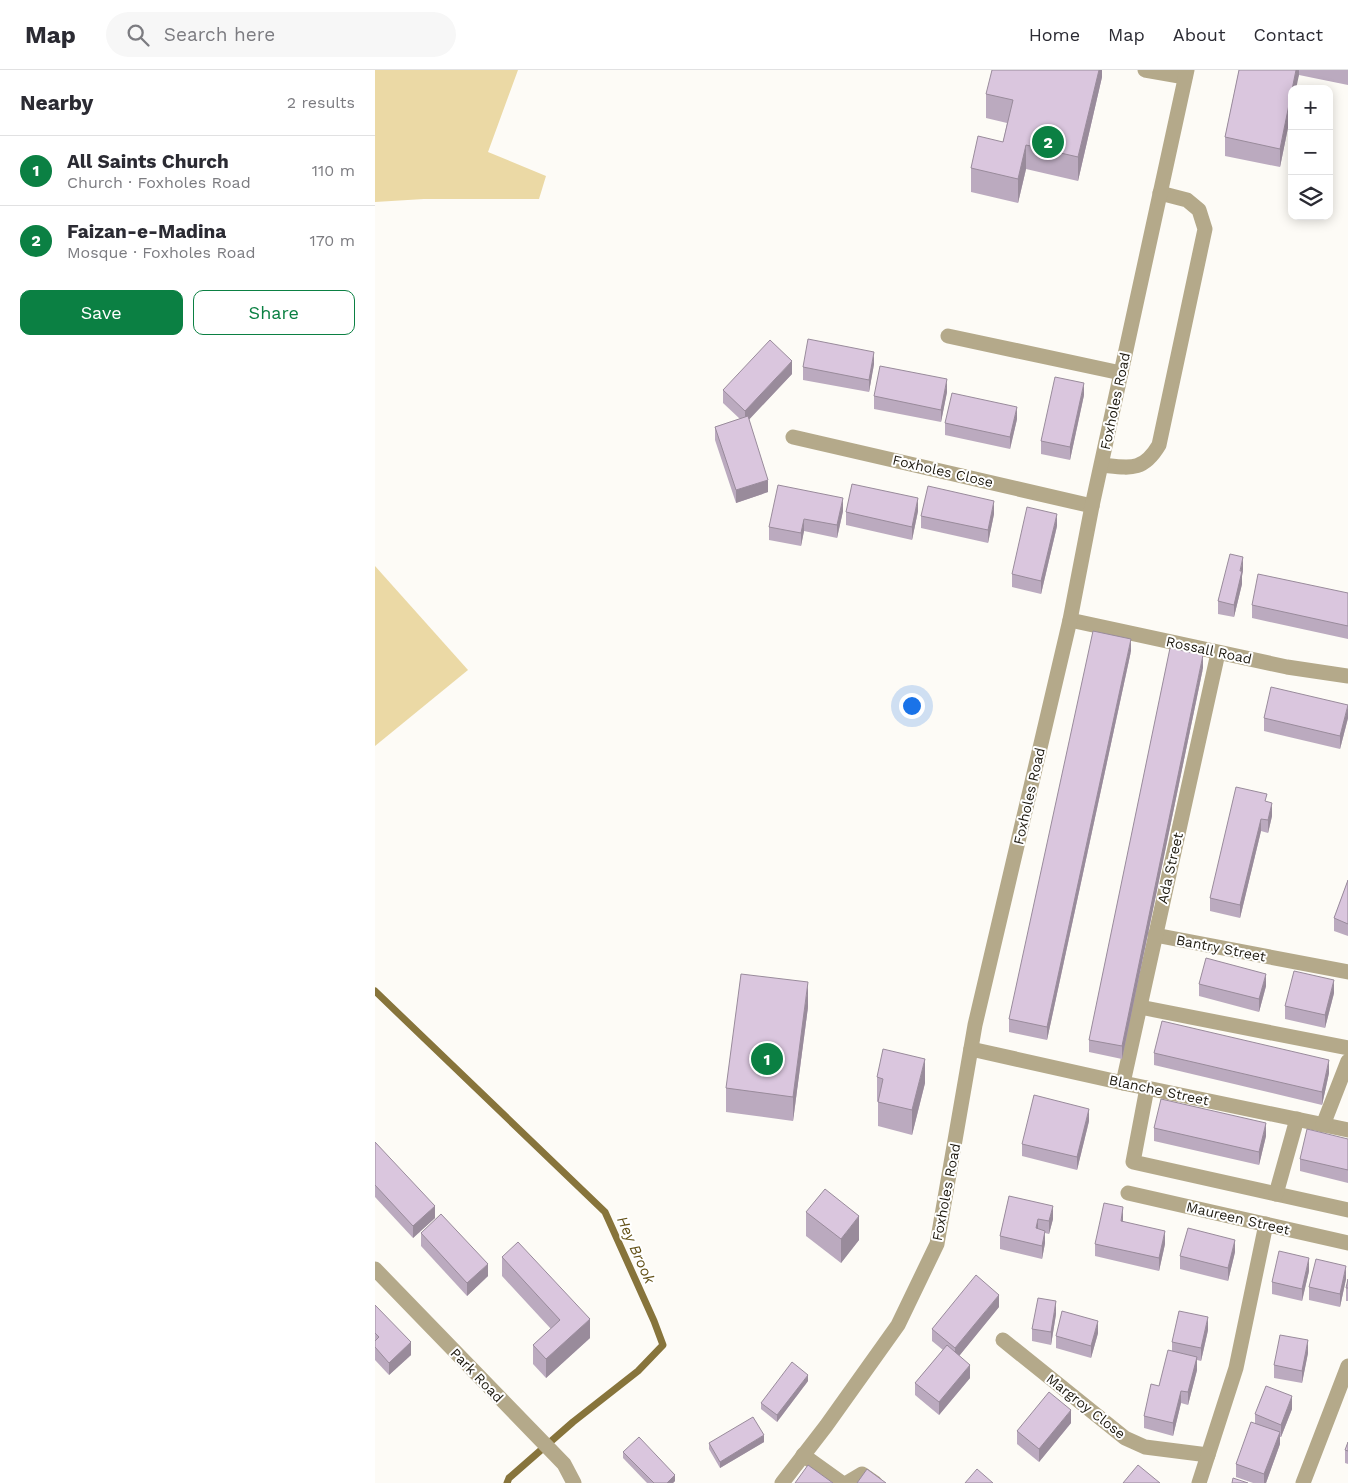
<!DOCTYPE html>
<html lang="en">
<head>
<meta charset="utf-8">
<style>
  :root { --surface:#fff; --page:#f7f7f7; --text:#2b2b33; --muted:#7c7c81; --line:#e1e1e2; --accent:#0b8043 }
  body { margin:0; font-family:"Work Sans",sans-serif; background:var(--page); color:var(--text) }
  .controls { position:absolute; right:15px; top:15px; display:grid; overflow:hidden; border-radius:10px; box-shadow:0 2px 12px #0003 }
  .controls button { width:45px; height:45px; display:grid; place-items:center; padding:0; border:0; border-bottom:1px solid var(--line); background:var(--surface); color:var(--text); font:25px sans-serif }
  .you { position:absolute; left:536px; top:635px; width:18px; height:18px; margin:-12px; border:4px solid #fff; border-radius:50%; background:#1a73e8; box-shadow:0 0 0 8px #1a73e833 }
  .badge { display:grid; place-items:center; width:32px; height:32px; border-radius:50%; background:var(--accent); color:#fff; font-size:16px; font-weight:700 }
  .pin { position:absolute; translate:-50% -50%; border:2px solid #fff; box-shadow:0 1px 5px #0006 }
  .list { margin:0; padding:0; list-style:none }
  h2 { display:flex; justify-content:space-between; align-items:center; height:65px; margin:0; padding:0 20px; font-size:21px }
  h2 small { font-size:16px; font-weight:400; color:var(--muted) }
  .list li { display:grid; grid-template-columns:32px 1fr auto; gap:15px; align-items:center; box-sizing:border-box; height:70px; padding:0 20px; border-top:1px solid var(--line) }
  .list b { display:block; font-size:19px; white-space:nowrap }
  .list p { margin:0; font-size:16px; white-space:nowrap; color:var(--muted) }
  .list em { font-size:16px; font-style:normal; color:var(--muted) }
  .actions { display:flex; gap:10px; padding:15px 20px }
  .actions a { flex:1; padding:11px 0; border:1px solid var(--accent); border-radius:10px; text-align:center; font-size:18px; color:var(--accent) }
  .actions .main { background:var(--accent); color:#fff }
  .icon { flex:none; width:28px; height:28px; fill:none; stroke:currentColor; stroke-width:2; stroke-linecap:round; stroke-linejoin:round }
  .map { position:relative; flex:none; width:973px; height:1413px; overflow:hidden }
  header { display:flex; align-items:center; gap:30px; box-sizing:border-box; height:70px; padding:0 25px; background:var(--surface); border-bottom:1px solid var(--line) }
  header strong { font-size:24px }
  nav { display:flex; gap:28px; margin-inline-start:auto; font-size:18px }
  .search { width:350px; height:45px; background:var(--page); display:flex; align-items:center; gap:12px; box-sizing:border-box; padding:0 18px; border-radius:28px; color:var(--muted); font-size:19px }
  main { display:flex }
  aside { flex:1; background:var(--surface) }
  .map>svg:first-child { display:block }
  .green { fill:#ebd9a5 }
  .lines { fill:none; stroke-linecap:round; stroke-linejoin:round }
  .stream { stroke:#87743b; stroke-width:7 }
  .minor { stroke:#b4a98a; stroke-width:15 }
  .wall { fill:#bbaabf }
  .shaded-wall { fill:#998b9b }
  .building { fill:#dac6de; stroke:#998b9b }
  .labels { text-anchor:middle; stroke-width:4; stroke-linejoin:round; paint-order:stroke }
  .street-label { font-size:14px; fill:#1e1a10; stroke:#fff }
  .water-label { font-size:15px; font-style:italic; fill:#645218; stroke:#fff }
</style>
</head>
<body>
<header>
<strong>Map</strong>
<div class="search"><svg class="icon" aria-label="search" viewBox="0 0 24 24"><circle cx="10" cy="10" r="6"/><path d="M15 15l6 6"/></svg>Search here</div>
<nav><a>Home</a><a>Map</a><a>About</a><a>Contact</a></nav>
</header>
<main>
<aside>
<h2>Nearby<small>2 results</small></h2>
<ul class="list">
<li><span class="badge">1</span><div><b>All Saints Church</b><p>Church · Foxholes Road</p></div><em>110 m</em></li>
<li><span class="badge">2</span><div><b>Faizan-e-Madina</b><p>Mosque · Foxholes Road</p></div><em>170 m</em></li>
</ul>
<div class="actions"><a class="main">Save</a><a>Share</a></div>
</aside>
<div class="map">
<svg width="973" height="1413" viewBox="0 0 973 1413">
  <rect width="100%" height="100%" fill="#fdfbf6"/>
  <!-- green -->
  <g class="green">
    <polygon points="0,0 143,0 113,82 171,106 164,129 49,129 0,132"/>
    <polygon points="0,496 93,600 0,676"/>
  </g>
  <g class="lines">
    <!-- stream -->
    <polyline class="stream" points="0,921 230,1142 279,1251 288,1275 263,1301 198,1352 134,1408 132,1413"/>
    <!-- minor -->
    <g class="minor">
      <polyline points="770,0 810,7"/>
      <polyline points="573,266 746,303"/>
      <polyline points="418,367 717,436"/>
      <path d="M727,395C755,398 768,402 784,375L830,159L824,140L812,130L785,123"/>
      <polyline points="695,550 912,597 973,606"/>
      <polyline points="780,865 973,902"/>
      <polyline points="765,937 973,978"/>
      <polyline points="596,979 748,1013 973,1060"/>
      <polyline points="748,1013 843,583"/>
      <polyline points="772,1018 758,1092 973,1140"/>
      <polyline points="948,1055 973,991"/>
      <polyline points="753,1123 973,1173"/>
      <polyline points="901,1124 922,1049"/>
      <polyline points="0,1199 189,1394 199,1413"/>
      <polyline points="628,1270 750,1368 770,1377 833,1385"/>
      <polyline points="428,1385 467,1413"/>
      <polyline points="407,1413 451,1356 523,1255 562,1174 600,955 695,550 717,436 812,0"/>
      <polyline points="472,1413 487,1404 500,1413"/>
      <polyline points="824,1413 861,1298 891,1154"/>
      <polyline points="928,1413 973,1296"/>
    </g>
  </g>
  <!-- wall -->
  <g class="wall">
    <polygon points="727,0 727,7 703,111 651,99 643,133 596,122 596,98 628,72 632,53 611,48 611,24"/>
    <polygon points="864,0 973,0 973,15 924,5 917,19 917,38 905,97 850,86 850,67"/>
    <polygon points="499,294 494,322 428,310 428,297"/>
    <polygon points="417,304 374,349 393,422 361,433 340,370 340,357 365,349 348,333 348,320"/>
    <polygon points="572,322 566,352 499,339 499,326"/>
    <polygon points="709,325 695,390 666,384 666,371"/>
    <polygon points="642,349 635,379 570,365 570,353"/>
    <polygon points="468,441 462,468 429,461 426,476 394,470 394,457"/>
    <polygon points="543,441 537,470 471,455 471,442"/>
    <polygon points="619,444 613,473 546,458 546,446"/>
    <polygon points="682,456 666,524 637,517 637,504"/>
    <polygon points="868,500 867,506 867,514 859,547 843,544 843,531"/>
    <polygon points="973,523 973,569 877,548 877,535"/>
    <polygon points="756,581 672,970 634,962 634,949"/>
    <polygon points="828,598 747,989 714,982 714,970"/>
    <polygon points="889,648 973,648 965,679 889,661"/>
    <polygon points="892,732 897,746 893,763 886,761 865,848 835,841 835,828"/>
    <polygon points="973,810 973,866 959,861 959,848"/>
    <polygon points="824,914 891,916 884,942 824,926"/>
    <polygon points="959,923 950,958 910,949 910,936"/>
    <polygon points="433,937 418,1051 351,1042 351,1018"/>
    <polygon points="779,983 954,1003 947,1035 779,995"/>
    <polygon points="502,1007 550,1013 537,1065 503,1056 503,1032 502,1031"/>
    <polygon points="714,1051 702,1100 647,1086 647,1074"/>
    <polygon points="779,1058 891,1066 884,1095 779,1071"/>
    <polygon points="973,1069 973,1113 925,1101 925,1089"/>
    <polygon points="0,1072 60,1148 38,1168 0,1127"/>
    <polygon points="634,1126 678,1149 674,1164 670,1163 670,1173 667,1189 625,1179 625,1166"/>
    <polygon points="431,1142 484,1170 466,1193 431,1166"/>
    <polygon points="748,1150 748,1152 790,1174 784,1201 720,1186 720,1174"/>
    <polygon points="46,1163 113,1206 92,1226 46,1176"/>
    <polygon points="860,1182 853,1211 805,1199 805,1186"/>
    <polygon points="127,1187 215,1268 171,1308 158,1294 158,1275 176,1259 127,1206"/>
    <polygon points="934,1201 927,1231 897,1224 897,1212"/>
    <polygon points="971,1209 965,1237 934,1230 934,1217"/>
    <polygon points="973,1209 973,1231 971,1231 971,1218"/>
    <polygon points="0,1235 36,1285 14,1305 0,1290"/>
    <polygon points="624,1237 584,1286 595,1308 564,1345 540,1325 540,1313 568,1280 557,1271 557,1259"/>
    <polygon points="681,1244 676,1275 657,1271 657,1259"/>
    <polygon points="833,1260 826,1291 822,1290 822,1300 813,1335 806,1333 798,1366 769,1358 769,1346 784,1316 797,1282 797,1272"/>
    <polygon points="723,1263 716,1288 681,1278 681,1266"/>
    <polygon points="933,1283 927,1313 899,1308 899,1295"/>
    <polygon points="433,1311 402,1352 386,1339 386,1333"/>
    <polygon points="917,1339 906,1367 905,1367 905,1374 891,1413 878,1413 861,1407 861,1394 880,1353 880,1344"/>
    <polygon points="696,1353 664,1392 642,1374 642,1361"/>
    <polygon points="389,1372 345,1398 334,1379 334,1373"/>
    <polygon points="973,1372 973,1394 970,1393 970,1380"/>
    <polygon points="248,1382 300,1411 298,1413 272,1413 248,1388"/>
  </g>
  <!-- shaded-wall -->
  <g class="shaded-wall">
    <polygon points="724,0 727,0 727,7 703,111 703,87"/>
    <polygon points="921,0 924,0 924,5 921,19 917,19"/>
    <polygon points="917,20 917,38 905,97 905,79"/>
    <polygon points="651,75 651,99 643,133 643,109"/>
    <polygon points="499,282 499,294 494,322 494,310"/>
    <polygon points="417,291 417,304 370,354 370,341"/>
    <polygon points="572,309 572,322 566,352 566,340"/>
    <polygon points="709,313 709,325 695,390 695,377"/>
    <polygon points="642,337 642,349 635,379 635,367"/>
    <polygon points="393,410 393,422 361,433 361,420"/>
    <polygon points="468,428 468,441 462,468 462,455"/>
    <polygon points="543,428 543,441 537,470 537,457"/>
    <polygon points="619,431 619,444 613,473 613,460"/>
    <polygon points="682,444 682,456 666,524 666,511"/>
    <polygon points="429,449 429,461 426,476 426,463"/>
    <polygon points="868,487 868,500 867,506 867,514 859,547 859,535"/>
    <polygon points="756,569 756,581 672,970 672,957"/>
    <polygon points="828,585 828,598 747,989 747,976"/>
    <polygon points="973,635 973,648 965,679 965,666"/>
    <polygon points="897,733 897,746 893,763 893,750"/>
    <polygon points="886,749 886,761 865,848 865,835"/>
    <polygon points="891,904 891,916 884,942 884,929"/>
    <polygon points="959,910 959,923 950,958 950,945"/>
    <polygon points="433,912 433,937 418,1051 418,1027"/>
    <polygon points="550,989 550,1013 537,1065 537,1040"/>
    <polygon points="954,990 954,1003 947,1035 947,1022"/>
    <polygon points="714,1039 714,1051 702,1100 702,1087"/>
    <polygon points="891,1053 891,1066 884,1095 884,1082"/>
    <polygon points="60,1136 60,1148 38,1168 38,1156"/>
    <polygon points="678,1136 678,1149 674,1164 674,1151"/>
    <polygon points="748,1137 748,1150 746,1164 746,1151"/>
    <polygon points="484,1146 484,1170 466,1193 466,1169"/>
    <polygon points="663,1149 663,1162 661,1158"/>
    <polygon points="670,1161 670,1173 667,1189 667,1176"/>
    <polygon points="790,1161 790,1174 784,1201 784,1188"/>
    <polygon points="860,1170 860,1182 853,1211 853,1198"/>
    <polygon points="934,1188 934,1201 927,1231 927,1219"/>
    <polygon points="113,1194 113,1206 92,1226 92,1213"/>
    <polygon points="971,1196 971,1209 965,1237 965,1224"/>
    <polygon points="624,1225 624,1237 580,1291 580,1278"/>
    <polygon points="681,1231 681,1244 676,1275 676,1262"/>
    <polygon points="833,1247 833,1260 826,1291 826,1278"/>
    <polygon points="215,1249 215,1268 171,1308 171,1289"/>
    <polygon points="723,1251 723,1263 716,1288 716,1276"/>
    <polygon points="933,1270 933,1283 927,1313 927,1301"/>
    <polygon points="36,1272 36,1285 14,1305 14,1293"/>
    <polygon points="822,1287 822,1300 813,1335 813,1322"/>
    <polygon points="595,1295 595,1308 564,1345 564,1332"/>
    <polygon points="433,1305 433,1311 402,1352 402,1345"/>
    <polygon points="806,1321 806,1333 798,1366 798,1353"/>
    <polygon points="917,1326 917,1339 906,1367 906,1355"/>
    <polygon points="696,1340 696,1353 664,1392 664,1379"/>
    <polygon points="905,1362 905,1374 891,1413 889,1413 889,1404"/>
    <polygon points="389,1365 389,1372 345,1398 345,1392"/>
    <polygon points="300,1405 300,1411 298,1413 292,1413"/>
  </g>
  <!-- building -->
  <g class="building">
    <polygon points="617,0 724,0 703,87 651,75 643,109 596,98 603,66 628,72 638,30 611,24"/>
    <polygon points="864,0 921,0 905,79 850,67"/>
    <polygon points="433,269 499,282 494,310 428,297"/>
    <polygon points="395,270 417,291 370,341 348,320"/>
    <polygon points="505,296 572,309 566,340 499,326"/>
    <polygon points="680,307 709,313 695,377 666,371"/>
    <polygon points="577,323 642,337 635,367 570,353"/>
    <polygon points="373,346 393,410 361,420 340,357"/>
    <polygon points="477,414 543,428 537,457 471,442"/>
    <polygon points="403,415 468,428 462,455 429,449 426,463 394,457"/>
    <polygon points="553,416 619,431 613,460 546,446"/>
    <polygon points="652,437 682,444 666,511 637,504"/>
    <polygon points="855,484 868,487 865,501 867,501 859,535 843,531"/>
    <polygon points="883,504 973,523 973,556 877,535"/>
    <polygon points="718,561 756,569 672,957 634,949"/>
    <polygon points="795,578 828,585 747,976 714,970"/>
    <polygon points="896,617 973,635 965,666 889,648"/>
    <polygon points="861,717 892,724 890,731 897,733 893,750 886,749 865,835 835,828"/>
    <polygon points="973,810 973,854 959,848"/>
    <polygon points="831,888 891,904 884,929 824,914"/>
    <polygon points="919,901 959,910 950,945 910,936"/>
    <polygon points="366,904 433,912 418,1027 351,1018"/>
    <polygon points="787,951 954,990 947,1022 779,983"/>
    <polygon points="508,979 550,989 537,1040 503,1032 508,1009 502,1007"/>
    <polygon points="659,1025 714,1039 702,1087 647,1074"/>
    <polygon points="786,1029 891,1053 884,1082 779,1058"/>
    <polygon points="932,1059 973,1069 973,1100 925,1089"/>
    <polygon points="0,1072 60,1136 38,1156 0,1115"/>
    <polygon points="450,1119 484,1146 466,1169 431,1142"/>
    <polygon points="634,1126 678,1136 674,1151 663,1149 661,1158 670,1161 667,1176 625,1166"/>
    <polygon points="729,1133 748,1137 746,1151 790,1161 784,1188 720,1174"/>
    <polygon points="66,1144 113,1194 92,1213 46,1163"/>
    <polygon points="813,1158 860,1170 853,1198 805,1186"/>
    <polygon points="143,1172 215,1249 171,1289 158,1275 185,1250 127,1187"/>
    <polygon points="904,1181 934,1188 927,1219 897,1212"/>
    <polygon points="941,1189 971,1196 965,1224 934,1217"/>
    <polygon points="601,1205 624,1225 580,1278 557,1259"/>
    <polygon points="973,1209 973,1218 971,1218"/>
    <polygon points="663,1228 681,1231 676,1262 657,1259"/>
    <polygon points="0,1235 36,1272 14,1293 0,1277 0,1271 4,1267 0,1263"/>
    <polygon points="687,1241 723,1251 716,1276 681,1266"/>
    <polygon points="804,1241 833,1247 826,1278 797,1272"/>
    <polygon points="905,1265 933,1270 927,1301 899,1295"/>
    <polygon points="572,1275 595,1295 564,1332 540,1313"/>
    <polygon points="793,1280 822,1287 813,1322 806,1321 798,1353 769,1346 776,1314 784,1316"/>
    <polygon points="417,1292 433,1305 402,1345 386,1333"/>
    <polygon points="891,1316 917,1326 906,1355 880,1344"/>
    <polygon points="674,1322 696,1340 664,1379 642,1361"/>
    <polygon points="378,1347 389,1365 345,1392 334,1373"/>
    <polygon points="876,1352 905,1362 889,1404 861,1394"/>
    <polygon points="264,1367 300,1405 292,1413 279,1413 248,1382"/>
    <polygon points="973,1372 973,1381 970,1380"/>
    <polygon points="433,1395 458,1413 420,1413"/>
    <polygon points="763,1395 785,1413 748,1413"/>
    <polygon points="492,1399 511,1413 482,1413"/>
    <polygon points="602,1399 618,1413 590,1413"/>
    <polygon points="858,1408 873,1413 857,1413"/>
  </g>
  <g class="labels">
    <!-- street labels -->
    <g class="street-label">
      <text transform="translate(740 331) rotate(-78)" y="5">Foxholes Road</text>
      <text transform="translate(568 401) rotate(13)" y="5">Foxholes Close</text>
      <text transform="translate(834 580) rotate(12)" y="5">Rossall Road</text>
      <text transform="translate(654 726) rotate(-77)" y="5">Foxholes Road</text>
      <text transform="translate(795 798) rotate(-77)" y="5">Ada Street</text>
      <text transform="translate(846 878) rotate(11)" y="5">Bantry Street</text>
      <text transform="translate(784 1020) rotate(12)" y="5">Blanche Street</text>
      <text transform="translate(571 1122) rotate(-79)" y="5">Foxholes Road</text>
      <text transform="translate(863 1148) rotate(13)" y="5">Maureen Street</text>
      <text transform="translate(102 1305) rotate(46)" y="5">Park Road</text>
      <text transform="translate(711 1336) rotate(38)" y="5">Margroy Close</text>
    </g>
    <!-- water labels -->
    <g class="water-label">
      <text transform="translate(261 1180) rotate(66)" y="5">Hey Brook</text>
    </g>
  </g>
</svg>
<div class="controls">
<button>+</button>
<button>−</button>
<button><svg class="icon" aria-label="layers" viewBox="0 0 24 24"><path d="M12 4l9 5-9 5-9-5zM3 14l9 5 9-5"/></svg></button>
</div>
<div class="you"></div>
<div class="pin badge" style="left:392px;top:989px">1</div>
<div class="pin badge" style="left:673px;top:72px">2</div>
</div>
</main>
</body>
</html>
